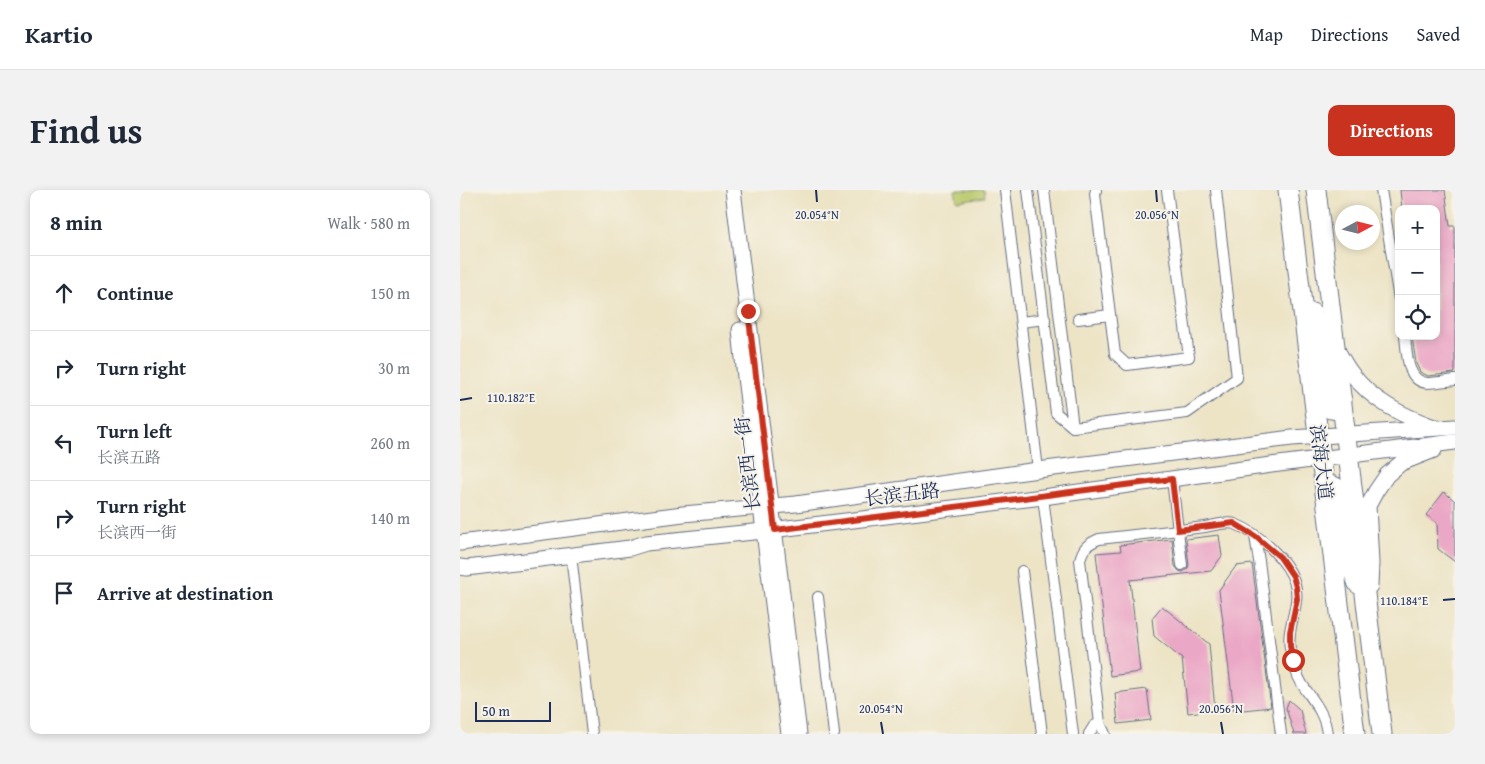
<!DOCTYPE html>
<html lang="en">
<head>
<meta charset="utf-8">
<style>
  :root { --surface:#fff; --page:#f2f2f3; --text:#1f2937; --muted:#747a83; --line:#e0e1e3; --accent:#c8321e }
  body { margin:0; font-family:"Gentium Book Plus","Noto Serif SC",serif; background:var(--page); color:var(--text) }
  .controls { position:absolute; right:15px; top:15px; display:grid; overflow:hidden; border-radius:10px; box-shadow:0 2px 8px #0003 }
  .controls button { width:45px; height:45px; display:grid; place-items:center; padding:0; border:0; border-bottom:1px solid var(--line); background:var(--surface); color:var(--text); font:25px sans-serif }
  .compass { position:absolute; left:875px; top:15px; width:45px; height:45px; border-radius:50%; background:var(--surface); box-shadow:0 2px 8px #0003; rotate:83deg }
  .scale { position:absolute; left:15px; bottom:12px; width:76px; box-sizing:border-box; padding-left:5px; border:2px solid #1b2f5e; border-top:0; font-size:14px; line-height:18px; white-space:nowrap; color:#1b2f5e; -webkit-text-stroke:4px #f7f3e8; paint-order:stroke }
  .stop { position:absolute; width:15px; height:15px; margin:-11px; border:4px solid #c8321e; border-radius:50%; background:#fff }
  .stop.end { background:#c8321e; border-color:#fff; box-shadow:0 1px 5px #0008 }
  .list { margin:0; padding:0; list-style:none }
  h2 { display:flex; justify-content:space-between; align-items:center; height:65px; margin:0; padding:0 20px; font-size:21px }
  h2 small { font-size:16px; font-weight:400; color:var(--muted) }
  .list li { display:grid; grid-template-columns:32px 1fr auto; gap:15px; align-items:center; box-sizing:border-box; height:75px; padding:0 20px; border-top:1px solid var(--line) }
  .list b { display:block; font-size:19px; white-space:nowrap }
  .list p { margin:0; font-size:16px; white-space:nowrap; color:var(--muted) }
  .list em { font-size:16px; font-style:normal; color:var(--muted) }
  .icon { flex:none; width:28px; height:28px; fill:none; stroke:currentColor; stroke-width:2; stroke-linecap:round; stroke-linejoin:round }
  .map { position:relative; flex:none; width:995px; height:544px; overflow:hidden; border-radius:10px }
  header { display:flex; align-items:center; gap:30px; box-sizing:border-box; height:70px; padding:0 25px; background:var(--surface); border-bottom:1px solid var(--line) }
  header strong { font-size:24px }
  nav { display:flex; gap:28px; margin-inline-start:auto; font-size:18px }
  .intro { display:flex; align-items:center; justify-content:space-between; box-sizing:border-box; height:120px; padding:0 30px }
  h1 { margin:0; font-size:35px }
  .button { padding:12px 22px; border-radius:10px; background:var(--accent); color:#fff; font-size:18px; font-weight:700 }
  main { display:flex; gap:30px; padding:0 30px }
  aside { flex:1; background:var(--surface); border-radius:10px; box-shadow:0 2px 8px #0003 }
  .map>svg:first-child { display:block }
  .green { fill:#bbcb6e; stroke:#6b7d66 }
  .building { fill:#eba7c6 }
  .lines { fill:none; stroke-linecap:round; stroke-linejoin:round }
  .street-casing { stroke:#646e82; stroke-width:12 }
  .secondary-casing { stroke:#646e82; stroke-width:17 }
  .highway-casing { stroke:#646e82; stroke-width:21 }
  .street { stroke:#fff; stroke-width:10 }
  .secondary { stroke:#fff; stroke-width:15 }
  .highway { stroke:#fff; stroke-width:19 }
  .route { stroke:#c8321e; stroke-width:6 }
  .ticks { fill:none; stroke:#1b2f5e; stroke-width:2 }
  .labels { text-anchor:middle; stroke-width:4; stroke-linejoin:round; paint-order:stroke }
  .street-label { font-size:19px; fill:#1b2f5e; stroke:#f7f3e8 }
  .ticks-label { font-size:12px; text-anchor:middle; fill:#1b2f5e; stroke:#f7f3e8; stroke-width:4; stroke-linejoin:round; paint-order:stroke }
</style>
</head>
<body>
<header>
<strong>Kartio</strong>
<nav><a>Map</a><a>Directions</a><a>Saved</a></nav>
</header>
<div class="intro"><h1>Find us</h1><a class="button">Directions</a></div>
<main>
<aside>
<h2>8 min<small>Walk · 580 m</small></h2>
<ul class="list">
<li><svg class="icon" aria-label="ahead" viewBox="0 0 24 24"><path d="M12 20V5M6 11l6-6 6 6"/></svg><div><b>Continue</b></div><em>150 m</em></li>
<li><svg class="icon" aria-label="right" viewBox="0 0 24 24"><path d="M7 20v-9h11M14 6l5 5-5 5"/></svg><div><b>Turn right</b></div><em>30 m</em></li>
<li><svg class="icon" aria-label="left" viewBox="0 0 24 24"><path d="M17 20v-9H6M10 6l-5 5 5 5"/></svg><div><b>Turn left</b><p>长滨五路</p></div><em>260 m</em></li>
<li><svg class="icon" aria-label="right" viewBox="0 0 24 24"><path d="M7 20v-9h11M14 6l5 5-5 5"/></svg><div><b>Turn right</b><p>长滨西一街</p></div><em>140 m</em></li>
<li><svg class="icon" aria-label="arrive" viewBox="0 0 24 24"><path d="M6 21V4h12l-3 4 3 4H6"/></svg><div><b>Arrive at destination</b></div></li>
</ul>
</aside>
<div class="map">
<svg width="995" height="544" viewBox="0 0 995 544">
  <rect width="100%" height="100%" fill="#f7f3e8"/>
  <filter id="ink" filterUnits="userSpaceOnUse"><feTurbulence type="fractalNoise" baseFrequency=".02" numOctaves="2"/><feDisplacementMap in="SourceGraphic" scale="10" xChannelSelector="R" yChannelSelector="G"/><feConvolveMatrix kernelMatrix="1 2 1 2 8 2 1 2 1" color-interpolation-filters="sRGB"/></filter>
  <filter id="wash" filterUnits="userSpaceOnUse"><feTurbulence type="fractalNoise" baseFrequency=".0096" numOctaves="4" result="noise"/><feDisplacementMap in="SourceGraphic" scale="20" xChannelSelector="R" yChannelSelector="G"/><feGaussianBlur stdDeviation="1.12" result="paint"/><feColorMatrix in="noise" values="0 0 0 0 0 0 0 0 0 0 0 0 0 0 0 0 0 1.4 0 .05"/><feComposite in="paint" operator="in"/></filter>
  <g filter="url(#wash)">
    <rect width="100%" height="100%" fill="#ede4c6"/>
    <!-- green -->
    <polygon class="green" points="495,0 524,0 525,7 497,11"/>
    <g id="blocks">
      <!-- building -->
      <g class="building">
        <polygon points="940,0 985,0 990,36 995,36 995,183 968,186 960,182 956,173 952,146 976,146 976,19 942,19"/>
        <polygon points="984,302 995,311 995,372 978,359 977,333 966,325"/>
        <polygon points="759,345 762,366 751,381 670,390 680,482 650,486 636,363 661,361 660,355 712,349 715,376 719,381 723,382 728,378 729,375 726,349"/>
        <polygon points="792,374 811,517 774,521 759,400 776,376"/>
        <polygon points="702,416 749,454 755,520 728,523 722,469 694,446 692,428"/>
        <polygon points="687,499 691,530 658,534 655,503"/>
        <polygon points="829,510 840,520 846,544 834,544 826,518"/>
      </g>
    </g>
  </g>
  <g filter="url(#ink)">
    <use href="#blocks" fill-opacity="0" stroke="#646e82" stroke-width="1"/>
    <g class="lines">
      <!-- street casing -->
      <g class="street-casing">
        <g id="street">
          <polyline points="545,0 578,280"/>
          <polyline points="568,0 596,223 613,237 727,223 777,188 756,0"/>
          <polyline points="584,0 613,237"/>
          <polyline points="636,0 635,4 655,164 667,175 729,167 707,0"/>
          <polyline points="921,0 939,109"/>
          <polyline points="618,129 650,125"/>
          <polyline points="561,132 585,129"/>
          <path d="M945,146C947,162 946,191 967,193C976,193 986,191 995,190"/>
          <polyline points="712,289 722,375"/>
          <polyline points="583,307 613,544"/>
          <polyline points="795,346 799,371 821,544"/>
          <polyline points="111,365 132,544"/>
          <polyline points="562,381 582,544"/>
          <polyline points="358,407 374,544"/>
          <polyline points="629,544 634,536 640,533"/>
          <path d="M645,544L640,533L620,370C623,357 628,354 639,349C674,345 710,341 745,337C753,336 767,331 775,334C798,343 829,371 835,394C841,415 826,437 830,458C832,469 836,484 842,494C853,511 865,523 867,544"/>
        </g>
      </g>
      <!-- secondary casing -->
      <g class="secondary-casing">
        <g id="secondary">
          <polyline points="273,0 339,544"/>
          <polyline points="280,140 285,187 329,544"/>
          <path d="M877,160C882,168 886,177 892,184C912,211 943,226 974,237"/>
          <polyline points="0,353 223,324 336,314 578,280 832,248 995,237"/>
          <polyline points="0,377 7,378 170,358 186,353 303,341 583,307 811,275 995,252"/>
          <polyline points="910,396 911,373 908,316 916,301 927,285 941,273 974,260"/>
        </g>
      </g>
      <!-- highway casing -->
      <g class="highway-casing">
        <g id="highway">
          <polyline points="828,0 895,544"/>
          <polyline points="856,0 922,544"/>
          <polyline points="852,123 861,152 868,214 871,219 877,220 880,217 882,210"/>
          <polyline points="865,304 873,296 877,298 880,303 889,371 898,394"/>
        </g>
      </g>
      <!-- street -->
      <use href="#street" class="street"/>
      <!-- secondary -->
      <use href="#secondary" class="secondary"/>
      <!-- highway -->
      <use href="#highway" class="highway"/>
    </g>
  </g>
  <g class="lines" filter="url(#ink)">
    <!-- route -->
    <polyline class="route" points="288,121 315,340 712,289 718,340 774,333 795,346 820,367 833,386 836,397 837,409 830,442 830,456 833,470"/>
  </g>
  <!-- ticks -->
  <path class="ticks" d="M356,0L357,12M696,0L697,12M0,210L12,208M983,410L995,409M421,532L423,544M761,532L763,544"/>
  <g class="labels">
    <!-- street labels -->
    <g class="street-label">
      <text transform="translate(862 272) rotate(83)" y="7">滨海大道</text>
      <text transform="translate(287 274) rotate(-97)" y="7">长滨西一街</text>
      <text transform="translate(442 304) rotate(-7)" y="7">长滨五路</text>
    </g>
  </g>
  <g class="ticks-label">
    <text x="357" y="29">20.054°N</text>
    <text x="697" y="29">20.056°N</text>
    <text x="51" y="212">110.182°E</text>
    <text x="944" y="415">110.184°E</text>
    <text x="421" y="523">20.054°N</text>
    <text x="761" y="523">20.056°N</text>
  </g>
</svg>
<div class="controls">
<button>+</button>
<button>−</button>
<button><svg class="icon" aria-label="locate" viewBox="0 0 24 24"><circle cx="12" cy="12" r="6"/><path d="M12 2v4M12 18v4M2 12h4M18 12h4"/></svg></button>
</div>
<svg class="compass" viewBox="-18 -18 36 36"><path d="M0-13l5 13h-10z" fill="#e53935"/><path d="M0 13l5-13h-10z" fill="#747a83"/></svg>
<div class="scale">50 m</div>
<div class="stop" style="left:833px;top:470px"></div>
<div class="stop end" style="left:288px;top:121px"></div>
</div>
</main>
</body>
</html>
